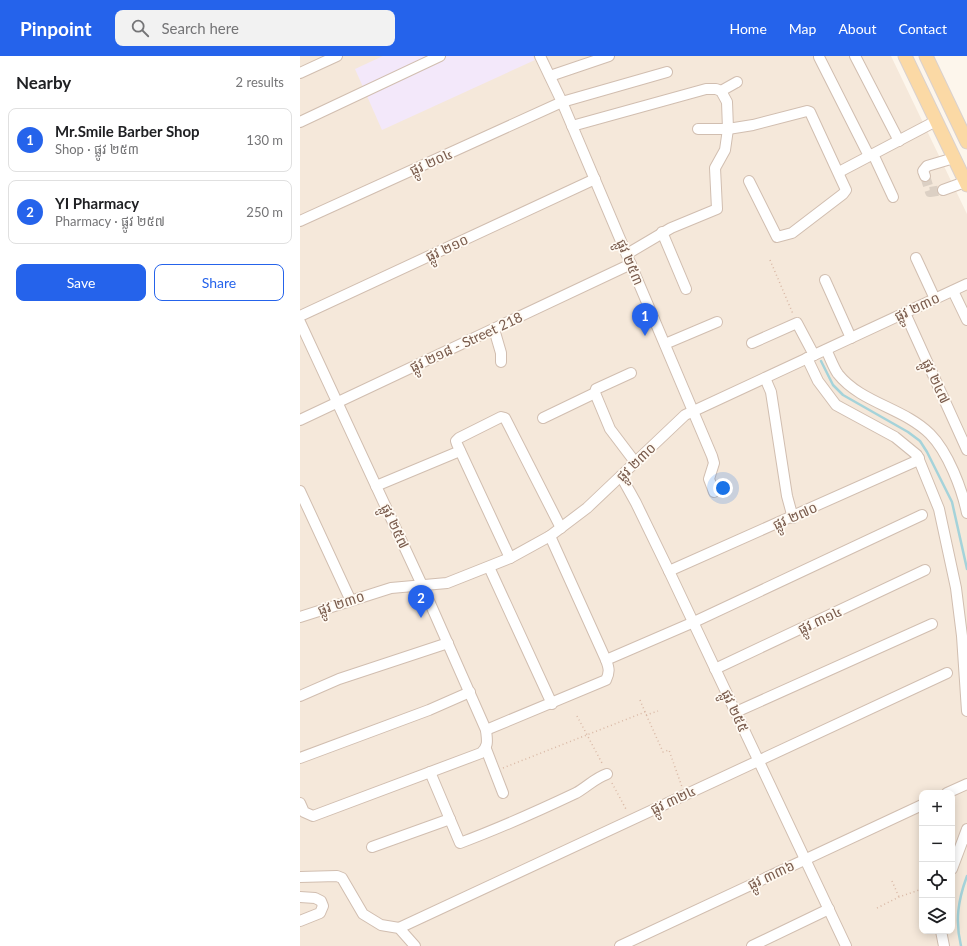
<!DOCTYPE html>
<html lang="en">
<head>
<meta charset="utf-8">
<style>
  :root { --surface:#fff; --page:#f2f2f2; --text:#202124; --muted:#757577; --line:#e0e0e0; --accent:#2563eb }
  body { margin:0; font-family:Lato,"Noto Sans Khmer",sans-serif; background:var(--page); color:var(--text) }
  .controls { position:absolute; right:12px; bottom:12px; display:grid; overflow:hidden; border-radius:8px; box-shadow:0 2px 10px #0003 }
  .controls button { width:36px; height:36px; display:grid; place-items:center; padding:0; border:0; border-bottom:1px solid var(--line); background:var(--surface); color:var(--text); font:20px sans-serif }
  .you { position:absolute; left:423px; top:432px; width:14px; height:14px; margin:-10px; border:3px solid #fff; border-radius:50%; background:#1a73e8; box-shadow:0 0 0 6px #1a73e833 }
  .badge { display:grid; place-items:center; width:26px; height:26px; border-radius:50%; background:var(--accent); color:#fff; font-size:13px; font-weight:700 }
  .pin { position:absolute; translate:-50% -33px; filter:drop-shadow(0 1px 2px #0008) }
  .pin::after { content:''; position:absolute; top:21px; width:14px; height:12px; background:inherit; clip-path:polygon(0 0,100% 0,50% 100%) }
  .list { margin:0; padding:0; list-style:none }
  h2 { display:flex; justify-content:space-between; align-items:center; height:52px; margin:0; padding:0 16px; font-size:17px }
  h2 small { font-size:13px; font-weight:400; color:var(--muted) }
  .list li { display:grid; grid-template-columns:26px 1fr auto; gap:12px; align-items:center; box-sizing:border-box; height:64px; margin:0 8px 8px; padding:0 8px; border:1px solid var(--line); border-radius:8px }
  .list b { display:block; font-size:15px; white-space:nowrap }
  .list p { margin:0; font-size:13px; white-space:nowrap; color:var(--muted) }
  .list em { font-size:13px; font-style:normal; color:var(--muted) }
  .actions { display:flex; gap:8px; padding:12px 16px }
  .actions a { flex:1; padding:9px 0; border:1px solid var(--accent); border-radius:8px; text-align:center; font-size:14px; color:var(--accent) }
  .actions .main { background:var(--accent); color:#fff }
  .icon { flex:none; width:22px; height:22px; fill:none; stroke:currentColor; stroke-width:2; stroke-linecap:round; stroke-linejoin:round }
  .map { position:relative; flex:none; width:667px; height:890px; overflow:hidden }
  header { display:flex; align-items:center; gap:24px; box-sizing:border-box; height:56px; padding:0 20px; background:var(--accent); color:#fff }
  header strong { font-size:19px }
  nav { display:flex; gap:22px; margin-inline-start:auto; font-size:14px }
  .search { width:280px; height:36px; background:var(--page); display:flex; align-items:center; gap:10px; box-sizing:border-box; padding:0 14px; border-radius:8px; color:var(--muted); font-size:15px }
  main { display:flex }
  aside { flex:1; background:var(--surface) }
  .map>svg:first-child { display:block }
  .residential { fill:#f5e8da; fill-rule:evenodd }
  .education { fill:#f3e8fa }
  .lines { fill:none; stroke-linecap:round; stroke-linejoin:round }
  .stream { stroke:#a5d3da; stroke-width:2.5 }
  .minor-tunnel { stroke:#dcd0c4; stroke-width:10; stroke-dasharray:10 5; stroke-linecap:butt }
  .minor-casing { stroke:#d1beb0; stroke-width:12 }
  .major-casing { stroke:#dad1cd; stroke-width:15 }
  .path { stroke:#d9b8a5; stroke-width:1.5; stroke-dasharray:1 3; stroke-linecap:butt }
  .minor { stroke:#fff; stroke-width:10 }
  .major { stroke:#fbd9a5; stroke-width:13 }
  .labels { text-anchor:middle; stroke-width:3.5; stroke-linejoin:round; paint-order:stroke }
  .street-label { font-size:14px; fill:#7a5c4d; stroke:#fffaf3 }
</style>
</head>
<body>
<header>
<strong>Pinpoint</strong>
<div class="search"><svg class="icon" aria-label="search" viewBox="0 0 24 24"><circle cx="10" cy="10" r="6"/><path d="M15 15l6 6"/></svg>Search here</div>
<nav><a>Home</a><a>Map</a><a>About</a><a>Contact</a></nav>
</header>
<main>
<aside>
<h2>Nearby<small>2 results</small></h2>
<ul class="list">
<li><span class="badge">1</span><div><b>Mr.Smile Barber Shop</b><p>Shop · ផ្លូវ ២៥៣</p></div><em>130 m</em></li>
<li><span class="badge">2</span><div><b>YI Pharmacy</b><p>Pharmacy · ផ្លូវ ២៥៧</p></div><em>250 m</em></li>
</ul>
<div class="actions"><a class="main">Save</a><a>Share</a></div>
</aside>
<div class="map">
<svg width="667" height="890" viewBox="0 0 667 890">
  <rect width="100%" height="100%" fill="#fdf6ec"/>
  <!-- residential -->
  <path class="residential" d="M0,0H591L667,158V890H0ZM622,737H652V875H622Z"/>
  <!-- education -->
  <polygon class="education" points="83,0 233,0 235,4 82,74 55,13"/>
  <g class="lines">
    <!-- stream -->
    <g class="stream">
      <polyline points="521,305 533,329 543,339 608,376 620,385 627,396 652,446 667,513"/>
      <path d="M661,890C655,865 658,844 667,820"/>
    </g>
    <!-- minor-tunnel -->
    <polyline class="minor-tunnel" points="625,120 630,136 643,134"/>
    <!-- minor casing -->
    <g class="minor-casing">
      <g id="minor">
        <polyline points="240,0 262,46 412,400 414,407 409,423 414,436"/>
        <polyline points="555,0 599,85"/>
        <polyline points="519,1 569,100"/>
        <polyline points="0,17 37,0"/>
        <polyline points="250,20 309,0"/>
        <polyline points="421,35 437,26"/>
        <polyline points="0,66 140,0"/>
        <polyline points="272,70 406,33 416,33 421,35 427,46 428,73 425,94 415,112 417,153 371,172 327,198"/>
        <polyline points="398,73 428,73 453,69 507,55 510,56 546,134 543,138 492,177 477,181 449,125"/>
        <polyline points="573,98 593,141"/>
        <polyline points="539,116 636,65"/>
        <polyline points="625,120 623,115 627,110 654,102"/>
        <polyline points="643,134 665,126"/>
        <polyline points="0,165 262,46 367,16"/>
        <polyline points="362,176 386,233"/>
        <polyline points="616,202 635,243"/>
        <polyline points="525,224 551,282"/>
        <polyline points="653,235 667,264"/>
        <polyline points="605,257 667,394"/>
        <polyline points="0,260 295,123"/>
        <path d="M0,266L122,529L186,674C187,684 189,690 181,697L13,760L4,756L0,747"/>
        <polyline points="194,273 201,297 201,306"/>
        <polyline points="452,287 497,267 514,299"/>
        <polyline points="365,288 417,266"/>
        <path d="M526,294C530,301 533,311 538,318C561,347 604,352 630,378C648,396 662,433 667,457"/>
        <polyline points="507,302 518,325 536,349 595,381 617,399 639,453 656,532 662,580 667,655"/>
        <polyline points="331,317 296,333 295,337 310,373 335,406"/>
        <polyline points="465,322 471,336 487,440 493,462"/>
        <polyline points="243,362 295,337"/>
        <polyline points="0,364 331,208"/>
        <polyline points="321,420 336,447 369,515 546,890"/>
        <polyline points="76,430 160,395"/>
        <polyline points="0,435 50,543"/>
        <polyline points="210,502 157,388 156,385 159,382 201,361 205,362 261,472"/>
        <polyline points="189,511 252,648"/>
        <polyline points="369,515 614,406 619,402"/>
        <polyline points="0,561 91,532 147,527 210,502 250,480 287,452 385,359 667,228"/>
        <polyline points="306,604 394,566 622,459"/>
        <polyline points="415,613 625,514"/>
        <polyline points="0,640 39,623 148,587"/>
        <polyline points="436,656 632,568"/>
        <path d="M186,674L306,624C310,616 309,612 306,604L250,480"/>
        <polyline points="186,693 203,737"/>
        <polyline points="0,702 129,654 170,636"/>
        <path d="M130,716L160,787C200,772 238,755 276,737C287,731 295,722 307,718"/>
        <polyline points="647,737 667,728"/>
        <polyline points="72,791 150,763"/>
        <polyline points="652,813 667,773"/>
        <polyline points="0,821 37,820 42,822 63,858 81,869 99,872 115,890"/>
        <polyline points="0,841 15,842 21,845 23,850 20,857 0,865"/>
        <polyline points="99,872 647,617"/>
        <polyline points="641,875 644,890"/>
        <polyline points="320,890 622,749"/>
        <polyline points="452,890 529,853"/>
      </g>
    </g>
    <!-- major casing -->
    <g class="major-casing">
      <g id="major">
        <polyline points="605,0 667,129"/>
        <polyline points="626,0 667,86"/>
      </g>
    </g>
    <!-- path -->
    <g class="path">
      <polyline points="470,204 493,258"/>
      <polyline points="340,644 345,656"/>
      <polyline points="346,659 358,655"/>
      <polyline points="277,660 303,709"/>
      <polyline points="203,712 345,656 363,696 369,694 382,731"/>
      <polyline points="312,727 327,755"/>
      <polyline points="592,825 599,841"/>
      <polyline points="577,852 599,841 622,833"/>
    </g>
    <!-- minor -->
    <use href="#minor" class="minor"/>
    <!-- major -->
    <use href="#major" class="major"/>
  </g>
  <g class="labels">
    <!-- street labels -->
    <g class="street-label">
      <text transform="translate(131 106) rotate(-24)" y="5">ផ្លូវ ២០៤</text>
      <text transform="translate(147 192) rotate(-25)" y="5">ផ្លូវ ២១០</text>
      <text transform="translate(330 206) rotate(67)" y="5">ផ្លូវ ២៥៣</text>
      <text transform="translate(617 251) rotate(-25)" y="5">ផ្លូវ ២៣០</text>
      <text transform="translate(166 286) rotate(-25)" y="5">ផ្លូវ ២១៨ - Street 218</text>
      <text transform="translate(636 325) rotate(65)" y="5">ផ្លូវ ២៤៧</text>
      <text transform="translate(336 406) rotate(-44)" y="5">ផ្លូវ ២៣០</text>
      <text transform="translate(495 460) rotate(-24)" y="5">ផ្លូវ ២៧០</text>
      <text transform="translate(95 470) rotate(65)" y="5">ផ្លូវ ២៥៧</text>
      <text transform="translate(41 547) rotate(-18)" y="5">ផ្លូវ ២៣០</text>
      <text transform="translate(520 564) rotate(-25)" y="5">ផ្លូវ ៣១៤</text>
      <text transform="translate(435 655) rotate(65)" y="5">ផ្លូវ ២៥៥</text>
      <text transform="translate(373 744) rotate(-25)" y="5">ផ្លូវ ៣២៤</text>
      <text transform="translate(471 819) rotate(-25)" y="5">ផ្លូវ ៣៣៦</text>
    </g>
  </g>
</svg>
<div class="controls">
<button>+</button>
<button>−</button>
<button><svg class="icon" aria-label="locate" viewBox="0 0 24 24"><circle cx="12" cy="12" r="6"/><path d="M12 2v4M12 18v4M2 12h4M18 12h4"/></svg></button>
<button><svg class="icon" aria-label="layers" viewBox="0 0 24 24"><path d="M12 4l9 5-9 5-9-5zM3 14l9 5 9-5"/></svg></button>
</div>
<div class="you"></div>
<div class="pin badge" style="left:345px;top:280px">1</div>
<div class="pin badge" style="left:121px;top:562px">2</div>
</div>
</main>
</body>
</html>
